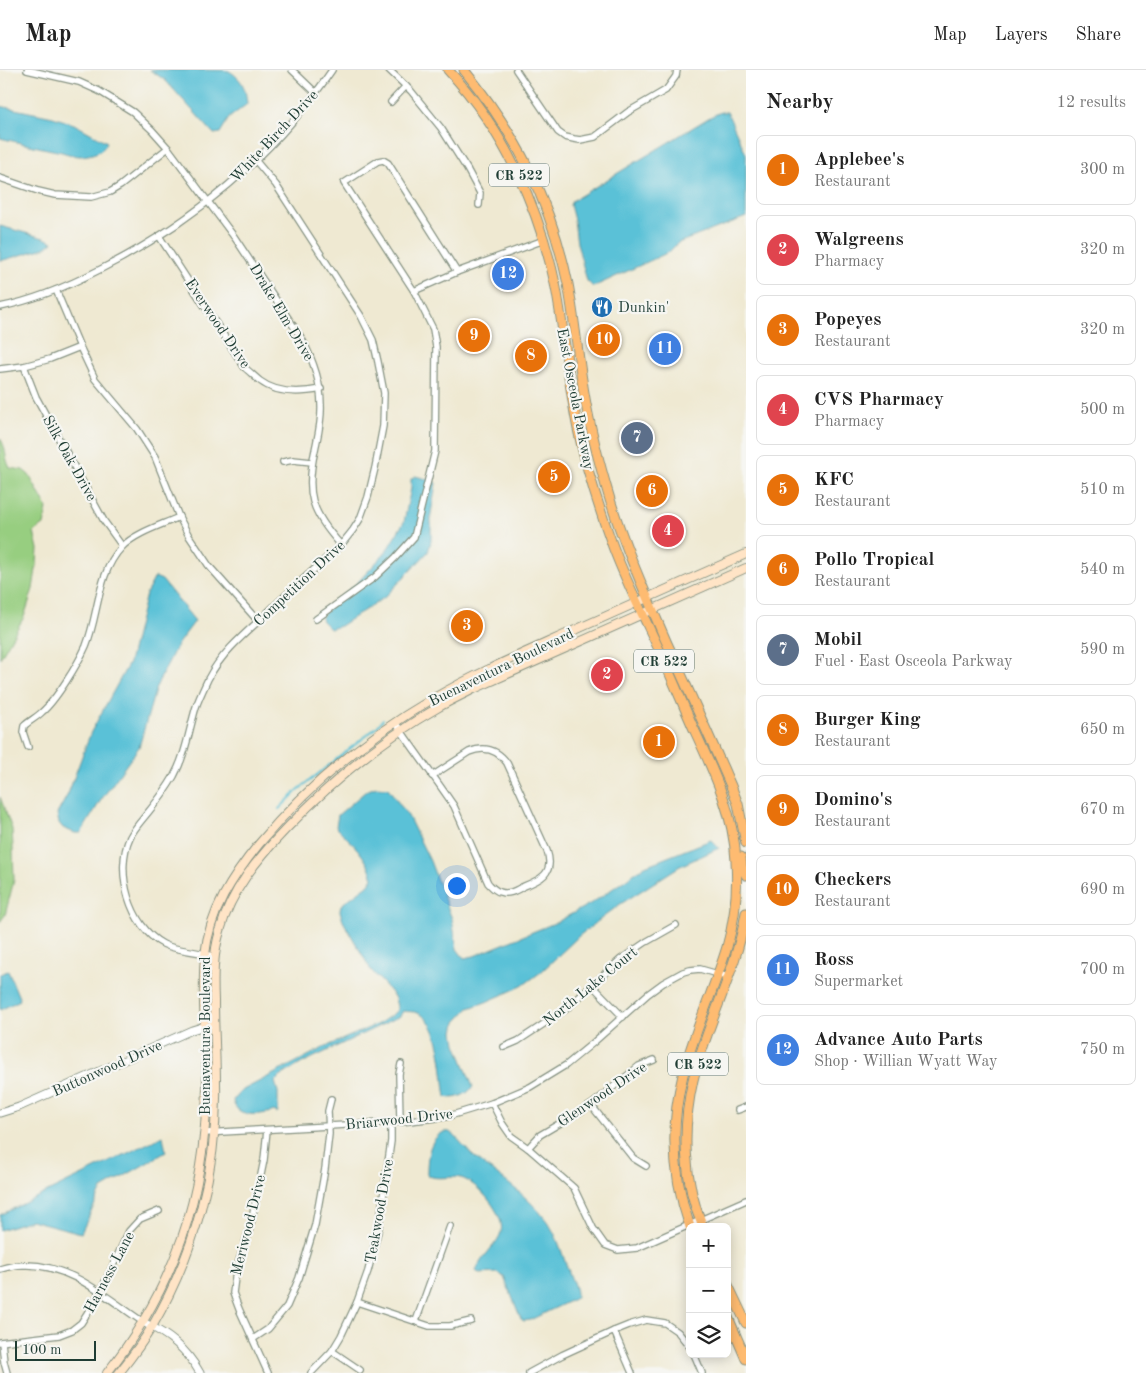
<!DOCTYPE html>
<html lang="en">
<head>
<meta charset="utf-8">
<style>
  :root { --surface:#fff; --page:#f2f2f2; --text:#222; --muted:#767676; --line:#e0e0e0; --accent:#1f6fb2 }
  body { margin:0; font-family:"Old Standard TT",serif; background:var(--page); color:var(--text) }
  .controls { position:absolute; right:15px; bottom:15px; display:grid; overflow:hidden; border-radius:8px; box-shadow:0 2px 12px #0003 }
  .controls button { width:45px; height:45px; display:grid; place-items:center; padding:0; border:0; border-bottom:1px solid var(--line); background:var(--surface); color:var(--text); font:25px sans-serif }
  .scale { position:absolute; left:15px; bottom:12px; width:81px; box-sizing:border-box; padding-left:5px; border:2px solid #1f3d34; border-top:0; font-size:14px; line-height:18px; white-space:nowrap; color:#1f3d34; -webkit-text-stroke:4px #f6f6f2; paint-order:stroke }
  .you { position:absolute; left:456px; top:815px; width:18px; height:18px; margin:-12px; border:4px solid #fff; border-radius:50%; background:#1a73e8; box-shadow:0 0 0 8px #1a73e833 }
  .badge { display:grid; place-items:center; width:32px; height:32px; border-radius:50%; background:var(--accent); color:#fff; font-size:16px; font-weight:700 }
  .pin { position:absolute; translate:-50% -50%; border:2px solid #fff; box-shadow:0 1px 5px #0006 }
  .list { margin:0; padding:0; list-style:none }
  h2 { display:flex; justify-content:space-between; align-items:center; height:65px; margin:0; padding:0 20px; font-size:21px }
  h2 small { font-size:16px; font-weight:400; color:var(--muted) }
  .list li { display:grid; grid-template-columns:32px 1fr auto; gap:15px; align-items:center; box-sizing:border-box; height:70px; margin:0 10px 10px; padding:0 10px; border:1px solid var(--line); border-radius:8px }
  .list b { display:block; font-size:19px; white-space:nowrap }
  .list p { margin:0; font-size:16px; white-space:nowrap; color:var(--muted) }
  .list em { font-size:16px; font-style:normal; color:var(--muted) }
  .icon { flex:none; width:28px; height:28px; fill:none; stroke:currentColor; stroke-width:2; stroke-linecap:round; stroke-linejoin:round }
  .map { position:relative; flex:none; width:746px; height:1303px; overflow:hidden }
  header { display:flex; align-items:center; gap:30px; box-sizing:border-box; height:70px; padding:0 25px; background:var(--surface); border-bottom:1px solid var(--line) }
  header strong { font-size:24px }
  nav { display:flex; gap:28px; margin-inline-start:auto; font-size:18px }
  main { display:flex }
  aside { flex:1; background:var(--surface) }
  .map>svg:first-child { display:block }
  .green { fill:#97ce80; stroke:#5b865a }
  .water { fill:#5ac1d7; stroke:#3c7f86 }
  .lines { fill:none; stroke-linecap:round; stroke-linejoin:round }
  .stream { stroke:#5ac1d7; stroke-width:2 }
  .minor-casing { stroke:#879383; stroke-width:8 }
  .tertiary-casing { stroke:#879383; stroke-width:9 }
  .secondary-casing { stroke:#879383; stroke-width:10 }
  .primary-casing { stroke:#879383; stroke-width:11 }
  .minor { stroke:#fff; stroke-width:5.5 }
  .tertiary { stroke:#fff; stroke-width:7 }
  .secondary { stroke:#ffe4c6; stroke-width:8 }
  .primary { stroke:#febb71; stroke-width:9 }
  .labels { text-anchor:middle; stroke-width:4.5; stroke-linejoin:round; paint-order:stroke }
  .shield { fill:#f6f6f2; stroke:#60746d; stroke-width:1 }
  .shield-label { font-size:14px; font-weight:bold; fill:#1f3d34 }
  .street-label { font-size:15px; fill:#1f3d34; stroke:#f6f6f2 }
  .poi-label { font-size:15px; fill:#1f3d34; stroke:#f6f6f2; text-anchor:start }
</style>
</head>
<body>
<header>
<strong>Map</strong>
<nav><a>Map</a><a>Layers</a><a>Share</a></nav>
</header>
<main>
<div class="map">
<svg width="746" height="1303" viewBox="0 0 746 1303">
  <rect width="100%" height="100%" fill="#f6f6f2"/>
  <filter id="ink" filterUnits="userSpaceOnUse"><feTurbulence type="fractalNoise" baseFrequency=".02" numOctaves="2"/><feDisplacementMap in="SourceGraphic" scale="10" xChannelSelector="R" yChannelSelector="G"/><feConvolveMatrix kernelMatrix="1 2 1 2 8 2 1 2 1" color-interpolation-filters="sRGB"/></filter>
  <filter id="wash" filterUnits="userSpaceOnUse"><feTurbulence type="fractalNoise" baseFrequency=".0096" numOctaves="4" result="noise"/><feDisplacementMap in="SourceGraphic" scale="20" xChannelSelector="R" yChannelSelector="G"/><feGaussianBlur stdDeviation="1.12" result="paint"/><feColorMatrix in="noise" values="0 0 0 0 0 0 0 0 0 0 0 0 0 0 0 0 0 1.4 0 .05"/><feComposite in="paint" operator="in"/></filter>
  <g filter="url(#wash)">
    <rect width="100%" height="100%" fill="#efe9d2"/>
    <!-- green -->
    <g class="green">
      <path d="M0,368C7,378 4,387 10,398L23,400L29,405L47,438L44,455L34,462L38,479L37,493L33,519L24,547L0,588Z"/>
      <polygon points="0,727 12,759 13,777 14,810 5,845 0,852"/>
    </g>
    <!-- water -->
    <g class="water">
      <path d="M150,0C163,0 223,0 229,1C243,9 246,20 247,34L229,48L220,63L214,64L165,10Z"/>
      <path d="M0,36L53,47L74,54L107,72C104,82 92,85 81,86C75,86 68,84 62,82C41,78 21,73 0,68Z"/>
      <polygon points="721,42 727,42 746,84 746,147 678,173 669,182 593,217 587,211 577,173 574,150 570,135 572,131 710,47"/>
      <polygon points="0,156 44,168 53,172 45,178 0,191"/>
      <polygon points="415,406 431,410 436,413 431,444 431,471 428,482 385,527 340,556 330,559 322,551 321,547 331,536 358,512 385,483 404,452 411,418 411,409"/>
      <polygon points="155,507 162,510 195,551 177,575 156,617 139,677 101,730 81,763 75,763 63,758 59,753 57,744 68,724 91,662 129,593 146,524"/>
      <path d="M376,717L388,718L408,746L430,791L452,849L457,879L464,888L474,886L557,852L595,831L645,796L711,770L719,778L680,796L619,835L580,865L541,902L522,916L486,932L469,938L456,952L454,962L456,974L473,1017C466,1025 456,1030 446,1027C442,1005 443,953 418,943C414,941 407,942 403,941L400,946L304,992L282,1005L275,1012L278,1022V1042L276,1043L275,1041C261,1045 236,1049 233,1030L241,1021L323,978L380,953L393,944L397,940V937L395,928L383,913L371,900L343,851L340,841L341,835L368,815L373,808C368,787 351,772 336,757L338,745L366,721Z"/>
      <polygon points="8,901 20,930 0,940 0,904"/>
      <path d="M444,1062C447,1062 449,1061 451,1063C455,1065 467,1080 472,1085C497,1106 527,1124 546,1150C558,1165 562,1185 569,1202C571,1209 576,1217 576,1224C576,1228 575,1228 572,1230L530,1250L524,1251L521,1249L504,1207L498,1203L479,1204L476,1201C481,1186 499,1173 501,1162C506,1145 477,1112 461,1108C450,1105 438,1111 427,1105C427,1089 428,1069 444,1062Z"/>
      <polygon points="163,1066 166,1082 102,1119 81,1163 31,1150 0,1160 0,1145"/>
    </g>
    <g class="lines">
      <!-- stream -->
      <polyline class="stream" points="279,739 298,720 377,657 383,649"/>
    </g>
  </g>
  <g filter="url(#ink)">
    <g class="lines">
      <!-- minor casing -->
      <g class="minor-casing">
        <g id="minor">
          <path d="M27,0L79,12L99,21L133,42L152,60L168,78L235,168L302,269C313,290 321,311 321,335C322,350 318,365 315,380C305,423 311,442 341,475"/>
          <polyline points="292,0 316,23"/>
          <polyline points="389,0 411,21 441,58 467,99 480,123 479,135"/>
          <polyline points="516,0 558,62 565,67 574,69 580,70 595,67 628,42 666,20 676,6 677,0"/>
          <polyline points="391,32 406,16"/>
          <polyline points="0,108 38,121 55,125 91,127 110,122 120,116 168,78"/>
          <path d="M159,166L245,298C250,302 255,307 260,311C277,324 301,323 321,319"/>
          <polyline points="56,220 80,277 95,309 137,359 155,387 179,447 189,466 209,496 258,551"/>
          <polyline points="414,221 457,202 544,170"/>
          <path d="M0,237C35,230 68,216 99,200C191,154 274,86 332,0"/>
          <polyline points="24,296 36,327 104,451 122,476"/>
          <polyline points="0,299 24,296 50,289 80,277"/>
          <polyline points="283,392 293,390 312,392"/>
          <polyline points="316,549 375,507 395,488 414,467 435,381 436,277 433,259 414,221 344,113 378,91 383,90 388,93 457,202"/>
          <path d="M395,652C414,680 435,708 454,736L488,813C492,817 495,821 500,822C508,825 515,821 522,817C540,810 555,804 547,781L507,693C497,679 484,676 469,682L432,706"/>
          <path d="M28,677L23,662L24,656C29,651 36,648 42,642C56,630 78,594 86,576C99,544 97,503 122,477C135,463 162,455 179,447"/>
          <path d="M214,887C198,880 179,882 163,874C130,857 114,801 130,767C135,757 143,749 150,740C159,729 167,718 174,706C186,684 189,660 196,637C199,628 204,618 208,609C221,584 242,566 263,547C288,522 315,499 341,475L353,460L360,449L368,427L375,398L383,356L384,323L378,292L373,270L361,246L276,115L255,90"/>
          <polyline points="592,915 623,947"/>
          <polyline points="504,977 518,971 565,940 621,889 646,872 676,855"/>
          <polyline points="492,1033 502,1053 511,1066 528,1078 574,1118 593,1158 605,1175 618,1180 637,1178 746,1130"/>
          <polyline points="591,1035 633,1088 646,1096"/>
          <polyline points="738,1040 746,1037"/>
          <polyline points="400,1052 399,1004 401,994"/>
          <polyline points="267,1060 264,1090 250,1158 236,1200 233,1223 239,1239 268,1303"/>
          <polyline points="205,1063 400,1052 446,1047 492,1033 530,1017 566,995 594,972 648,924 663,913 683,902 690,900 700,899 728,907"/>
          <polyline points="528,1078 540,1065 591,1035 639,996 654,990"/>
          <path d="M0,1199C7,1197 15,1195 23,1195C69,1193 107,1228 143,1252"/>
          <polyline points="357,1232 429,1256 450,1256 471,1251"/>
          <polyline points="416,1251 450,1156"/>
          <polyline points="614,1261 632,1303"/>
          <polyline points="253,1269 268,1259 287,1236 299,1208 315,1155 325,1099 329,1064 328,1041 331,1029"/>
          <polyline points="0,1272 59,1265 72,1260 81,1253 100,1223 129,1161 140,1149 159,1141"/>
          <polyline points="2,1272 4,1292 7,1303"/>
          <polyline points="332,1281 360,1300"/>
          <polyline points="694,1284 702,1303"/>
          <polyline points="311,1303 332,1281 341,1266 357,1232 368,1201 379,1157 391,1071 391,1053"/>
          <polyline points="529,1303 562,1285 614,1261 629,1255 646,1250 665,1253 678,1262 690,1277"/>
        </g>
      </g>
      <!-- tertiary casing -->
      <g class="tertiary-casing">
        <g id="tertiary">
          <polyline points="0,1043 19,1037 192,960 205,956 214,955"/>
          <path d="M143,1252C169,1265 186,1278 200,1303"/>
        </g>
      </g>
      <!-- secondary casing -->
      <g class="secondary-casing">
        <g id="secondary">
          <path d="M107,1303C175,1217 205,1126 207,1017C207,973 201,929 205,885C209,842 233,806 259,774C308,715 369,666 434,628C482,600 534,579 584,556C638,532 692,508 746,484"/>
          <path d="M119,1303C131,1288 143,1272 153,1255C195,1182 218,1099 216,1014C216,986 214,959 214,931C213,907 213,884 220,861C231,820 258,788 287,758C332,711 382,669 439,637C451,630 464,624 476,618L746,498"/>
        </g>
      </g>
      <!-- primary casing -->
      <g class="primary-casing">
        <g id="primary">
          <path d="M448,0C504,59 540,140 556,218C565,265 568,312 578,359C586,397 598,435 611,471C621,500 635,528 648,556C664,589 678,623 693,657C713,700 734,743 736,791C738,820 735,849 727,877C714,920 694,961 683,1005C670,1056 673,1108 690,1157"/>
          <path d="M464,0C517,65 551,132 568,214C574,246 577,278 582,310C587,345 596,381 606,416C621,469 644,520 666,571C688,619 710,668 731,716L738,734L746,773"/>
          <polyline points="741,787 742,797 746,805"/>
          <path d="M703,1157C683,1111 682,1058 693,1010C707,953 736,902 746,843"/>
          <polyline points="727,1213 746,1253"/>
          <polyline points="727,1245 746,1289"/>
        </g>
      </g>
      <!-- minor -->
      <use href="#minor" class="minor"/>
      <!-- tertiary -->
      <use href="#tertiary" class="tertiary"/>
      <!-- secondary -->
      <use href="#secondary" class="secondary"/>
      <!-- primary -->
      <use href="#primary" class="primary"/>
    </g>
  </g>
  <!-- icons -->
  <defs>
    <g id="restaurant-disc" transform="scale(1.125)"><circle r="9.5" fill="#1f6fb2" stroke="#f6f6f2"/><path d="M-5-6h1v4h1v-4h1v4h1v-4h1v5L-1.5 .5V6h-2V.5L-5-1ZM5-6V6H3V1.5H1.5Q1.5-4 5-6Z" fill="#fff"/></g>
  </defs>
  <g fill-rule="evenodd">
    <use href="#restaurant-disc" x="602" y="237"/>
  </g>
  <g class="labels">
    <!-- shield labels -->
    <g class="shield">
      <rect x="489" y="93.5" width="60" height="23" rx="4"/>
      <rect x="634" y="579.5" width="60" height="23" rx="4"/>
      <rect x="668" y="982.5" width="60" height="23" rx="4"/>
    </g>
    <g class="shield-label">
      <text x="519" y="110">CR 522</text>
      <text x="664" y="596">CR 522</text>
      <text x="698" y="999">CR 522</text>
    </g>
    <!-- street labels -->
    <g class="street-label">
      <text transform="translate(274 66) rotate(-47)" y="5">White Birch Drive</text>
      <text transform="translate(282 242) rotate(59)" y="5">Drake Elm Drive</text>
      <text transform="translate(218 253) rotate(56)" y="5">Everwood Drive</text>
      <text transform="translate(576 329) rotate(79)" y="5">East Osceola Parkway</text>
      <text transform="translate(70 388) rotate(61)" y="5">Silk Oak Drive</text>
      <text transform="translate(299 513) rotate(-43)" y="5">Competition Drive</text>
      <text transform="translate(501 597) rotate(-26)" y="5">Buenaventura Boulevard</text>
      <text transform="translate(590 916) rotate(-39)" y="5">North Lake Court</text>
      <text transform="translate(205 966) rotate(-90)" y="5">Buenaventura Boulevard</text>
      <text transform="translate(107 998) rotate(-24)" y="5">Buttonwood Drive</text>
      <text transform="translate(602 1024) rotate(-34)" y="5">Glenwood Drive</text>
      <text transform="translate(399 1049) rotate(-6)" y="5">Briarwood Drive</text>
      <text transform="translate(379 1141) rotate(-80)" y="5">Teakwood Drive</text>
      <text transform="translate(248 1155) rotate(-76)" y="5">Meriwood Drive</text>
      <text transform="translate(109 1202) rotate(-62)" y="5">Harness Lane</text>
    </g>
    <!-- poi labels -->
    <g class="poi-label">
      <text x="618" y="242">Dunkin'</text>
    </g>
  </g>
</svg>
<div class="controls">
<button>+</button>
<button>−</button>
<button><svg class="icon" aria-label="layers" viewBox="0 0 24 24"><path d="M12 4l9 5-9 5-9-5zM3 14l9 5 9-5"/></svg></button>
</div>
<div class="scale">100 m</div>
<div class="you"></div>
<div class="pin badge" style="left:659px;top:672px;background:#e8710a">1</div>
<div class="pin badge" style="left:607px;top:605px;background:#e0444e">2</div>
<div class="pin badge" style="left:467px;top:556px;background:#e8710a">3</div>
<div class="pin badge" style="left:668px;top:461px;background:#e0444e">4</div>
<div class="pin badge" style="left:554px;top:407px;background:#e8710a">5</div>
<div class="pin badge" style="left:652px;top:421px;background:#e8710a">6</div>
<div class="pin badge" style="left:637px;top:368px;background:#5c6f8a">7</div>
<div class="pin badge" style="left:531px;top:286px;background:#e8710a">8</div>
<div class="pin badge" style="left:474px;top:266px;background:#e8710a">9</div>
<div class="pin badge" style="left:604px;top:270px;background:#e8710a">10</div>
<div class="pin badge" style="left:665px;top:279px;background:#3f7fe0">11</div>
<div class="pin badge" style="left:508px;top:204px;background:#3f7fe0">12</div>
</div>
<aside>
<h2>Nearby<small>12 results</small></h2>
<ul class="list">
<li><span class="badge" style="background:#e8710a">1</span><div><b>Applebee's</b><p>Restaurant</p></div><em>300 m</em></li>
<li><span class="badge" style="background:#e0444e">2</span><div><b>Walgreens</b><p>Pharmacy</p></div><em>320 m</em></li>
<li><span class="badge" style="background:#e8710a">3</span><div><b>Popeyes</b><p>Restaurant</p></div><em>320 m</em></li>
<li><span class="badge" style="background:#e0444e">4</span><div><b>CVS Pharmacy</b><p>Pharmacy</p></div><em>500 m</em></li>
<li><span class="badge" style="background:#e8710a">5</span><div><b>KFC</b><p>Restaurant</p></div><em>510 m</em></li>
<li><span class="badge" style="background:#e8710a">6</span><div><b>Pollo Tropical</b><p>Restaurant</p></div><em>540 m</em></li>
<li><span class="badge" style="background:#5c6f8a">7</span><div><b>Mobil</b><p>Fuel · East Osceola Parkway</p></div><em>590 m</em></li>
<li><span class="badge" style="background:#e8710a">8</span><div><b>Burger King</b><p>Restaurant</p></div><em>650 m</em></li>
<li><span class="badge" style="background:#e8710a">9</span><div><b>Domino's</b><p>Restaurant</p></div><em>670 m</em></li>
<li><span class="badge" style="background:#e8710a">10</span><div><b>Checkers</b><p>Restaurant</p></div><em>690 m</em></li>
<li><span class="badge" style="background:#3f7fe0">11</span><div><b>Ross</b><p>Supermarket</p></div><em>700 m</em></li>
<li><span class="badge" style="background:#3f7fe0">12</span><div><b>Advance Auto Parts</b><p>Shop · Willian Wyatt Way</p></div><em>750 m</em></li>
</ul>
</aside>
</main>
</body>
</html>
